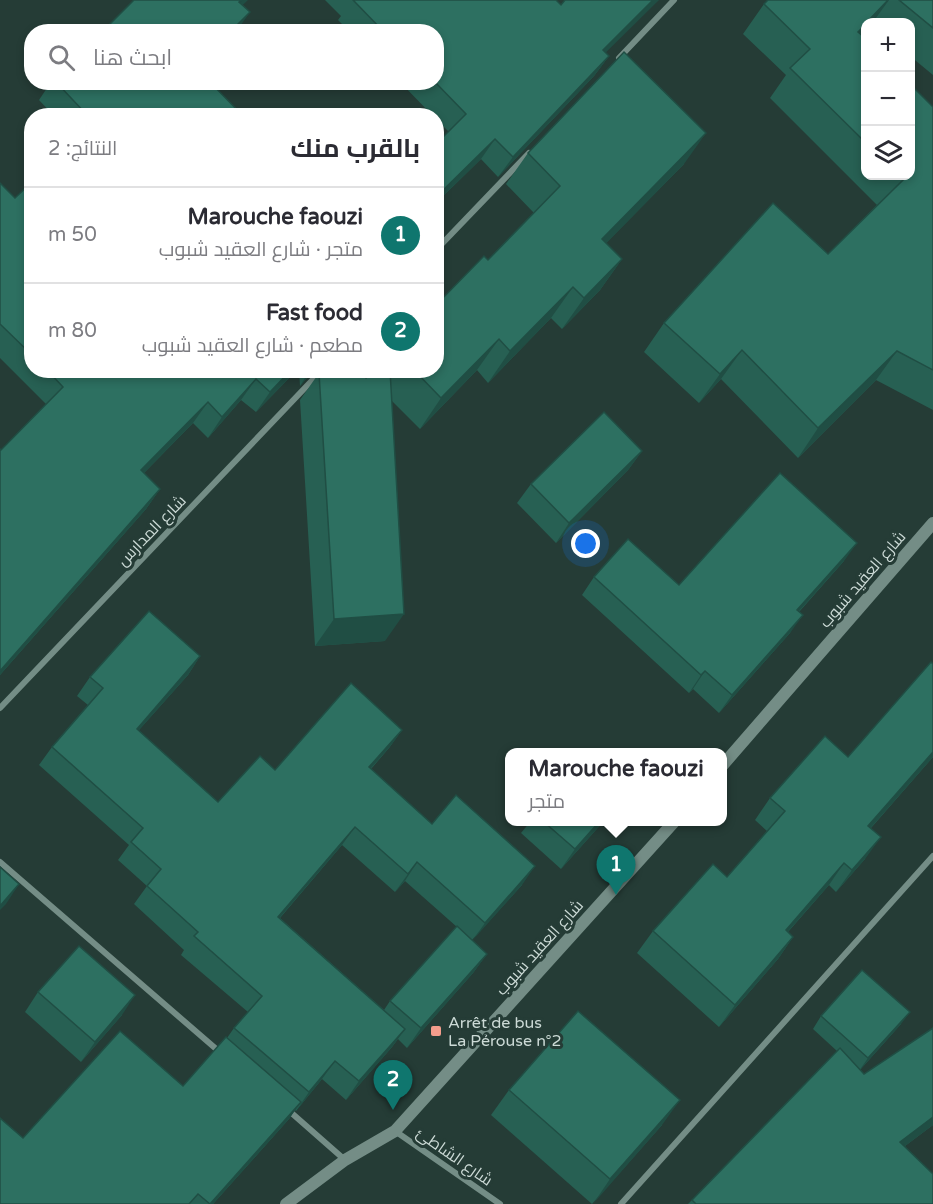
<!DOCTYPE html>
<html lang="ar">
<head>
<meta charset="utf-8">
<style>
  :root { --surface:#fff; --page:#f2f2f3; --text:#2b2b33; --muted:#7c7c81; --line:#e1e1e2; --accent:#0f766e }
  body { margin:0; font-family:"Varela Round",Cairo,sans-serif; background:var(--page); color:var(--text); direction:rtl }
  .controls { position:absolute; right:18px; top:18px; display:grid; overflow:hidden; border-radius:12px; box-shadow:0 3px 9px #0003 }
  .controls button { width:54px; height:54px; display:grid; place-items:center; padding:0; border:0; border-bottom:2px solid var(--line); background:var(--surface); color:var(--text); font:30px sans-serif }
  .you { position:absolute; left:586px; top:544px; width:21px; height:21px; margin:-15px; border:4px solid #fff; border-radius:50%; background:#1a73e8; box-shadow:0 0 0 9px #1a73e833 }
  .badge { display:grid; place-items:center; width:39px; height:39px; border-radius:50%; background:var(--accent); color:#fff; font-size:20px; font-weight:700 }
  .pin { position:absolute; translate:-50% -50px; filter:drop-shadow(0 2px 3px #0008) }
  .pin::after { content:''; position:absolute; top:32px; width:21px; height:18px; background:inherit; clip-path:polygon(0 0,100% 0,50% 100%) }
  .popup { position:absolute; left:505px; top:748px; width:222px; height:78px; box-sizing:border-box; display:grid; place-content:center; border-radius:12px; background:var(--surface); filter:drop-shadow(0 2px 4px #0005); font-size:20px; white-space:nowrap; color:var(--muted) }
  .popup b { font-size:22px; color:var(--text) }
  .popup::after { content:''; position:absolute; left:50%; top:100%; margin-left:-12px; border:12px solid transparent; border-top-color:var(--surface) }
  .list { margin:0; padding:0; list-style:none }
  h2 { display:flex; justify-content:space-between; align-items:center; height:78px; margin:0; padding:0 24px; font-size:26px }
  h2 small { font-size:20px; font-weight:400; color:var(--muted) }
  .list li { display:grid; grid-template-columns:39px 1fr auto; gap:18px; align-items:center; box-sizing:border-box; height:96px; padding:0 24px; border-top:2px solid var(--line) }
  .list b { display:block; font-size:22px; white-space:nowrap }
  .list p { margin:0; font-size:20px; white-space:nowrap; color:var(--muted) }
  .list em { font-size:20px; font-style:normal; color:var(--muted) }
  .icon { flex:none; width:33px; height:33px; fill:none; stroke:currentColor; stroke-width:2; stroke-linecap:round; stroke-linejoin:round }
  .map { position:relative; flex:none; width:933px; height:1204px; overflow:hidden; direction:ltr }
  .search { position:absolute; background:var(--surface); box-shadow:0 3px 9px #0003; left:24px; top:24px; width:420px; height:66px; display:flex; align-items:center; gap:15px; box-sizing:border-box; padding:0 21px; border-radius:24px; color:var(--muted); font-size:22px }
  .panel { position:absolute; background:var(--surface); box-shadow:0 3px 9px #0003; left:24px; top:108px; width:420px; height:270px; border-radius:24px; direction:rtl }
  .map>svg:first-child { display:block }
  .lines { fill:none; stroke-linecap:round; stroke-linejoin:round }
  .minor { stroke:#748d86; stroke-width:6 }
  .secondary { stroke:#748d86; stroke-width:12 }
  .wall { fill:#276053; fill-rule:evenodd }
  .shaded-wall { fill:#204e44 }
  .building { fill:#2d7061; stroke:#204e44; stroke-width:1.5 }
  .poi-dot { fill:#f49d8c; stroke:#253c36; stroke-width:2 }
  .labels { text-anchor:middle; stroke-width:6; stroke-linejoin:round; paint-order:stroke }
  .street-label { font-size:16px; fill:#ccdad6; stroke:#253c36 }
  .poi-label { font-size:16px; fill:#ccdad6; stroke:#253c36; text-anchor:start }
</style>
</head>
<body>
<div class="map">
<svg width="933" height="1204" viewBox="0 0 933 1204">
  <rect width="100%" height="100%" fill="#253c36"/>
  <g class="lines">
    <!-- minor -->
    <g class="minor">
      <polyline points="619,58 674,0"/>
      <polyline points="436,250 529,153"/>
      <polyline points="0,708 322,370"/>
      <polyline points="0,862 222,1054"/>
      <polyline points="287,1109 345,1160"/>
      <polyline points="395,1131 500,1204"/>
      <polyline points="621,1204 933,856"/>
    </g>
    <!-- secondary -->
    <g class="secondary">
      <polyline points="722,766 933,523"/>
      <polyline points="286,1204 345,1160 395,1131 674,822"/>
    </g>
  </g>
  <!-- wall -->
  <g class="wall">
    <polygon points="325,0 556,0 609,56 594,76 498,177 481,159 436,203 436,144 449,132 436,119 436,116 433,116 400,82 436,82 436,32 350,32 338,20 341,16"/>
    <polygon points="768,0 933,0 933,75 910,56 910,22 866,22 866,31 862,35 866,39 866,176 910,176 933,107 933,410 876,380 798,458 721,379 699,403 644,352 664,323 828,254 877,205 770,98 786,75 743,34 764,4"/>
    <polygon points="51,82 210,82 243,116 54,116 39,100"/>
    <polygon points="528,153 684,164 606,243 622,259 600,290 562,329 551,318 488,383 477,370 420,429 392,401 385,641 315,646 300,400 319,373 366,378 373,370 436,370 488,260 534,213 506,184"/>
    <polygon points="32,182 32,370 297,370 256,412 241,400 208,438 193,423 144,473 160,489 146,509 0,675 0,449 1,450 46,404 0,358 0,183 15,198"/>
    <polygon points="299,370 314,370 300,386"/>
    <polygon points="642,451 628,470 556,543 517,503 531,484"/>
    <polygon points="844,561 799,612 790,633 719,713 693,689 689,693 582,595 594,577 679,585"/>
    <path d="M200,656L188,675L138,731L218,802L275,770L402,730L389,748L371,769L432,824L522,885L472,940L487,954L473,973L407,1048L398,1039L392,1047L346,1100L322,1079L296,1111L295,1110L289,1119L213,1204H0L23,1138L183,1086L227,1038L234,1028L248,1012L181,955L184,950L134,904L147,886L118,860L129,845L39,765L52,747L88,705L77,696L90,677ZM342,845L395,892L405,881L457,927L390,1001L384,1010L280,918Z"/>
    <polygon points="933,664 933,757 871,828 865,859 836,892 829,885 788,932 793,937 778,959 719,1027 637,953 653,931 727,877 767,831 755,820 770,798 848,757"/>
    <polygon points="530,822 603,822 561,869 521,833"/>
    <polygon points="38,992 122,1015 81,1062 25,1012"/>
    <polygon points="821,1016 901,1024 860,1070 864,1074 933,1028 933,1125 905,1146 933,1204 688,1204 692,1200 837,1051 813,1029"/>
    <polygon points="509,1090 662,1125 592,1204 491,1115"/>
  </g>
  <!-- shaded-wall -->
  <g class="shaded-wall">
    <polygon points="242,0 248,0 225,22"/>
    <polygon points="653,0 659,0 588,70 603,50"/>
    <polygon points="888,0 889,0 873,22 867,22"/>
    <polygon points="250,12 236,32 230,32"/>
    <polygon points="866,24 866,31 838,62 858,32"/>
    <polygon points="609,56 594,76 498,177 513,157"/>
    <polygon points="706,133 684,164 580,270 602,239"/>
    <polygon points="495,139 481,159 436,203 436,197"/>
    <polygon points="622,259 600,290 562,329 584,298"/>
    <polygon points="573,287 551,318 488,383 510,351"/>
    <polygon points="499,339 477,370 420,429 441,398"/>
    <polygon points="742,350 721,379 699,403 720,374"/>
    <polygon points="897,351 876,380 798,458 818,428"/>
    <polygon points="291,370 297,370 256,412 270,392"/>
    <polygon points="310,370 314,370 300,386"/>
    <polygon points="256,379 241,400 208,438 222,417"/>
    <polygon points="208,402 193,423 127,490 141,470"/>
    <polygon points="642,451 628,470 556,543 569,523"/>
    <polygon points="160,489 146,509 0,675 0,671"/>
    <polygon points="857,543 844,561 784,628 797,610"/>
    <polygon points="404,614 385,641 315,646 334,619"/>
    <polygon points="803,615 790,633 719,713 732,695"/>
    <polygon points="200,656 188,675 124,747 137,729"/>
    <polygon points="705,671 693,689 689,693 701,675"/>
    <polygon points="402,730 389,748 356,785 369,767"/>
    <polygon points="933,752 933,757 853,848 868,826"/>
    <polygon points="599,822 603,822 561,869 575,849"/>
    <polygon points="355,827 342,845 265,935 278,917"/>
    <polygon points="881,837 865,859 836,892 852,870"/>
    <polygon points="417,862 405,881 395,892 408,874"/>
    <polygon points="844,863 829,885 770,952 786,930"/>
    <polygon points="535,866 522,885 472,941 485,923"/>
    <polygon points="19,884 6,904 0,910 0,906"/>
    <polygon points="793,937 778,959 719,1027 735,1005"/>
    <polygon points="487,954 473,973 407,1048 421,1028"/>
    <polygon points="135,995 122,1015 81,1062 95,1042"/>
    <polygon points="910,1012 901,1024 859,1071 868,1058"/>
    <polygon points="405,1029 392,1047 346,1100 359,1081"/>
    <polygon points="335,1061 322,1079 296,1111 309,1092"/>
    <polygon points="680,1100 662,1125 593,1204 610,1179"/>
    <polygon points="301,1102 289,1119 213,1204 210,1204"/>
    <polygon points="933,1117 933,1125 889,1158 900,1142"/>
  </g>
  <!-- building -->
  <g class="building">
    <polygon points="134,0 242,0 239,2 250,12 230,32 102,32"/>
    <polygon points="353,0 556,0 561,5 565,0 653,0 603,50 609,56 513,157 495,139 436,197 436,144 466,114 435,82 436,82 436,32 384,32"/>
    <polygon points="768,0 888,0 867,22 866,22 866,24 858,32 866,39 866,143 790,68 810,49 764,4"/>
    <polygon points="899,0 933,0 933,28"/>
    <polygon points="624,52 706,133 602,239 622,259 584,298 573,287 510,351 499,339 441,398 414,370 436,370 436,305 484,256 488,260 560,186 528,153"/>
    <polygon points="56,82 210,82 243,116 88,116"/>
    <polygon points="910,84 933,107 933,370 897,351 818,428 742,350 720,374 664,323 773,203 828,254 903,180 898,176 910,176"/>
    <polygon points="32,182 32,355 0,324 0,183 15,198"/>
    <polygon points="47,370 291,370 270,392 256,379 222,417 208,402 141,470 160,489 0,671 0,449 1,450 63,387"/>
    <polygon points="322,370 358,370 366,378 373,370 390,370 404,614 334,619 319,373"/>
    <polygon points="604,412 642,451 569,523 531,484"/>
    <polygon points="780,473 857,543 797,610 803,615 732,695 705,671 701,675 594,577 628,539 679,585"/>
    <polygon points="149,611 200,656 137,729 218,802 260,756 275,770 351,683 402,730 369,767 432,824 456,795 535,866 485,923 417,862 408,874 355,827 278,917 405,1029 359,1081 335,1061 309,1092 234,1028 262,996 194,936 198,932 147,886 161,869 131,842 143,828 52,747 103,688 90,677"/>
    <polygon points="931,662 933,664 933,752 868,826 881,837 852,870 844,863 786,930 793,937 735,1005 653,931 713,864 727,877 785,811 770,798 825,736 848,757"/>
    <polygon points="593,749 597,753 589,753"/>
    <polygon points="544,822 599,822 575,849"/>
    <polygon points="0,867 19,884 0,906"/>
    <polygon points="457,926 487,954 421,1028 390,1001"/>
    <polygon points="79,946 135,995 95,1042 38,992"/>
    <polygon points="862,970 910,1012 868,1058 821,1016"/>
    <polygon points="578,1011 680,1100 610,1179 509,1090"/>
    <polygon points="933,1028 933,1117 900,1142 933,1174 933,1204 696,1204 692,1200 840,1048 864,1074"/>
    <polygon points="120,1031 183,1086 226,1037 301,1102 210,1204 198,1194 189,1204 0,1204 0,1118 23,1138"/>
  </g>
  <!-- markers -->
  <rect class="poi-dot" x="430" y="1025" width="12" height="12" rx="3"/>
  <g class="labels">
    <!-- street labels -->
    <g class="street-label">
      <text transform="translate(151 530) rotate(-46)" y="6">شارع المدارس</text>
      <text transform="translate(862 579) rotate(-49)" y="6">شارع العقيد شبوب</text>
      <text transform="translate(539 947) rotate(-48)" y="6">شارع العقيد شبوب</text>
      <text transform="translate(455 1156) rotate(35)" y="6">شارع الشاطئ</text>
    </g>
    <!-- poi labels -->
    <g class="poi-label">
      <text x="448" y="1028">Arrêt de bus<tspan x="448" dy="18">La Pérouse n°2</tspan></text>
    </g>
  </g>
</svg>
<div class="controls">
<button>+</button>
<button>−</button>
<button><svg class="icon" aria-label="layers" viewBox="0 0 24 24"><path d="M12 4l9 5-9 5-9-5zM3 14l9 5 9-5"/></svg></button>
</div>
<div class="you"></div>
<div class="pin badge" style="left:616px;top:895px">1</div>
<div class="popup"><b>Marouche faouzi</b>متجر</div>
<div class="pin badge" style="left:393px;top:1110px">2</div>
<div class="search"><svg class="icon" aria-label="search" viewBox="0 0 24 24"><circle cx="10" cy="10" r="6"/><path d="M15 15l6 6"/></svg>ابحث هنا</div>
<section class="panel">
<h2>بالقرب منك<small>النتائج: 2</small></h2>
<ul class="list">
<li><span class="badge">1</span><div><b>Marouche faouzi</b><p>متجر · شارع العقيد شبوب</p></div><em>50 m</em></li>
<li><span class="badge">2</span><div><b>Fast food</b><p>مطعم · شارع العقيد شبوب</p></div><em>80 m</em></li>
</ul>
</section>
</div>
</body>
</html>
